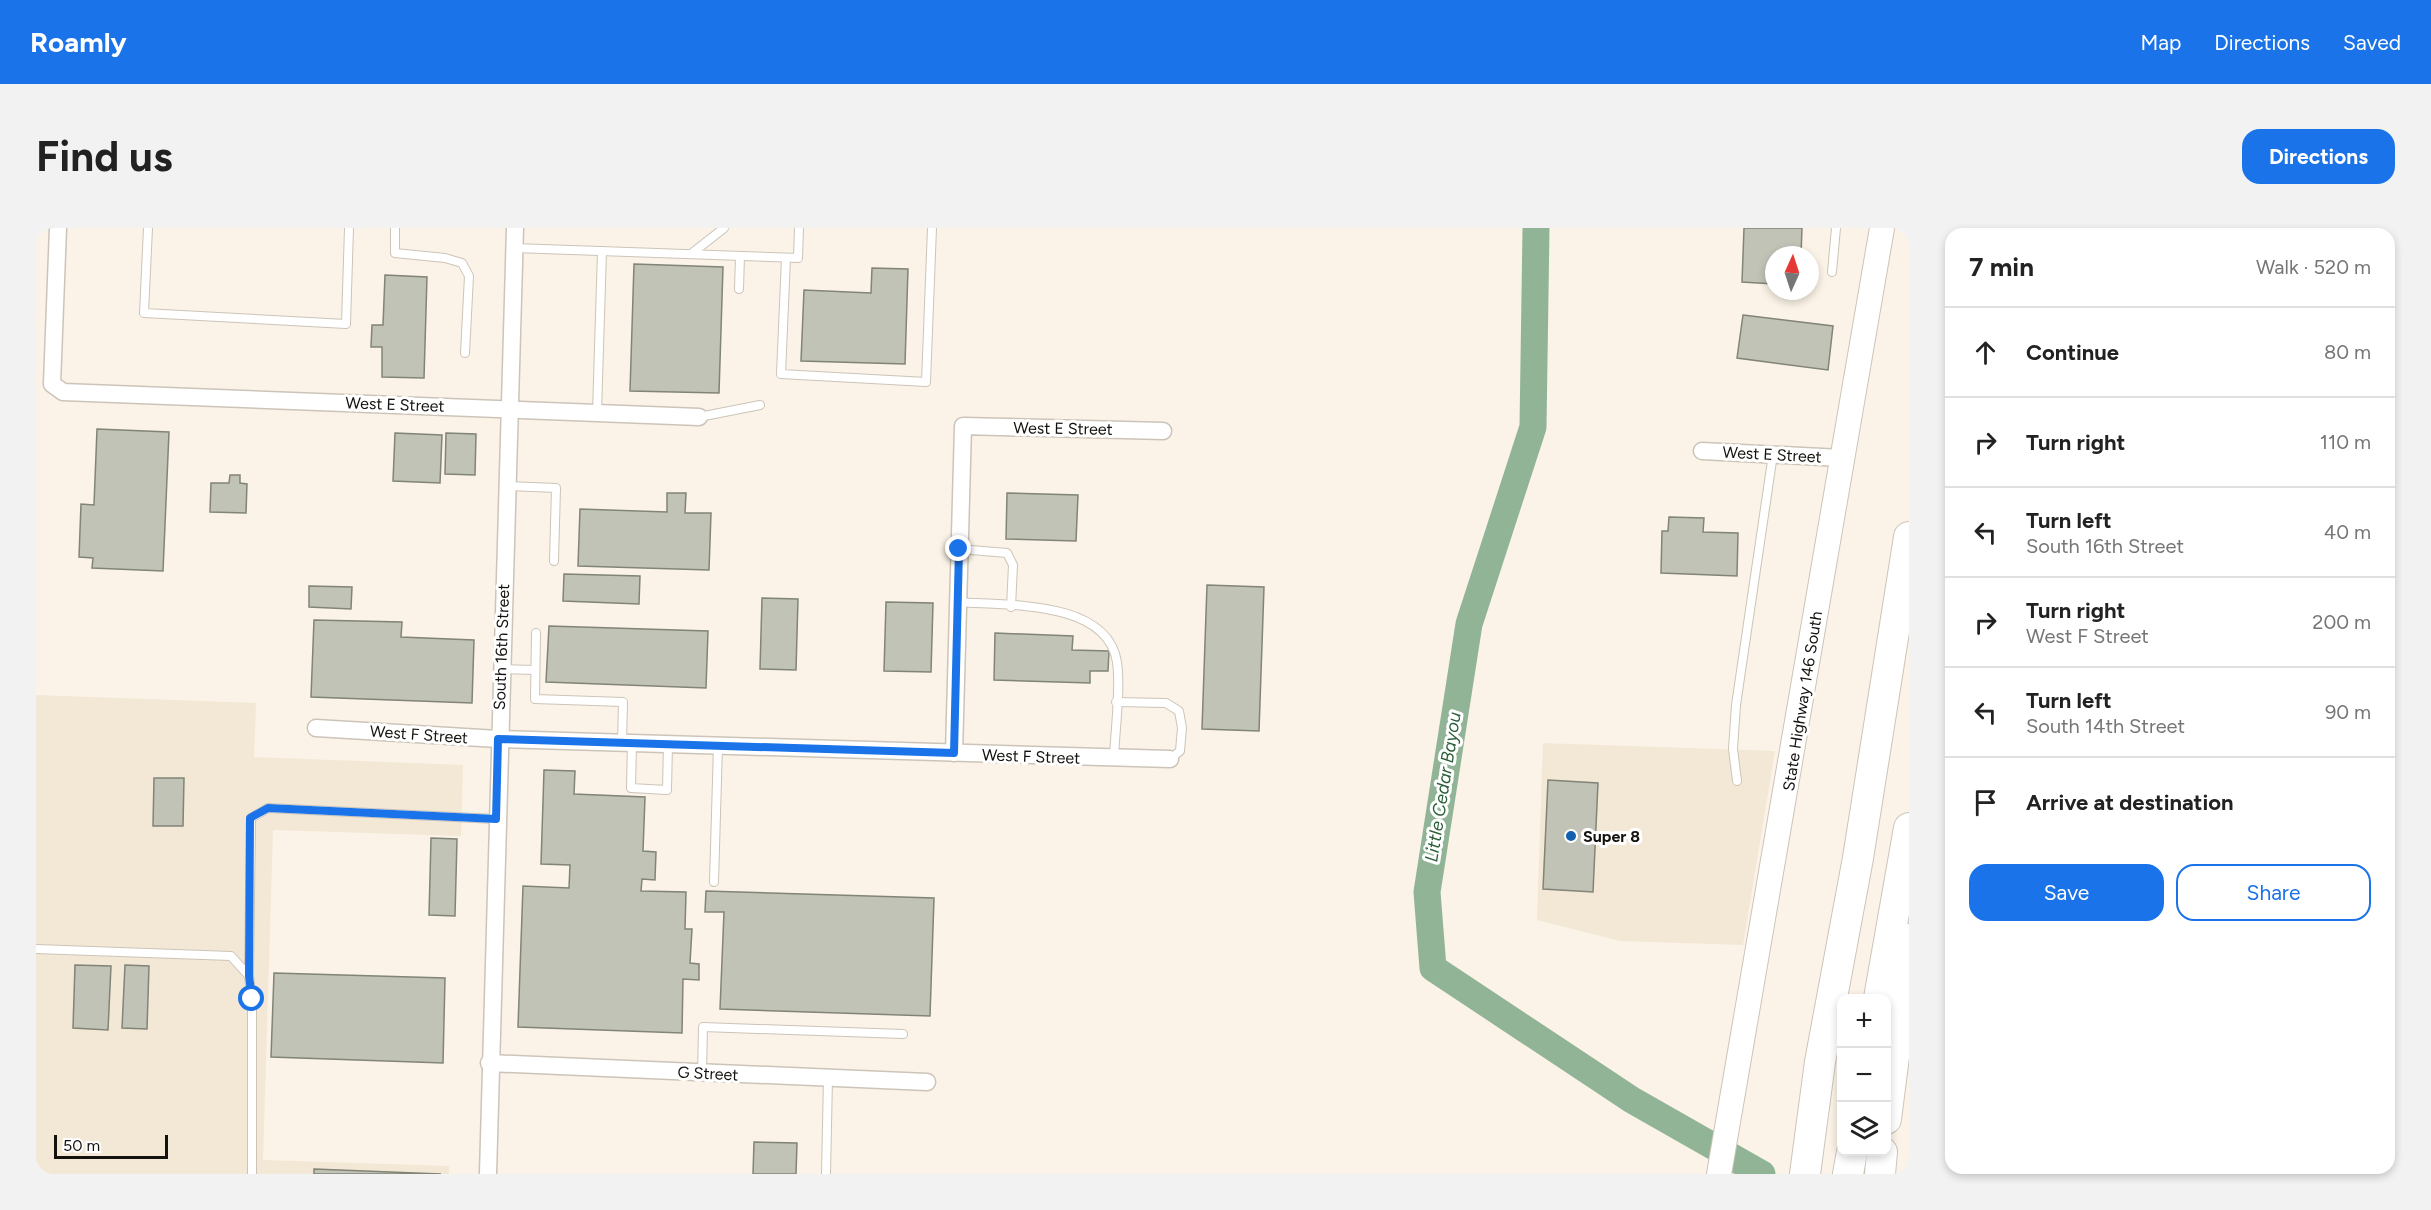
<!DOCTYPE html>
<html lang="en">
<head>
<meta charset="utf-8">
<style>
  :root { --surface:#fff; --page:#f2f2f2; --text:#222; --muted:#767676; --line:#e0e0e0; --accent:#1a73e8 }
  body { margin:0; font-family:Figtree,sans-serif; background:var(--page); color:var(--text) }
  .controls { position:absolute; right:18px; bottom:18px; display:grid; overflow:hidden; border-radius:12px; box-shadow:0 3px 9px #0003 }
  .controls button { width:54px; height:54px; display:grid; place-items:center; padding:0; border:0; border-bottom:2px solid var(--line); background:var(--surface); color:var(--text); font:30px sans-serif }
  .compass { position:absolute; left:1729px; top:18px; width:54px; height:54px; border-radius:50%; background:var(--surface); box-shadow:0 3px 9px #0003; rotate:3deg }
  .scale { position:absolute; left:18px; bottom:15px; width:114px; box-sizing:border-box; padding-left:6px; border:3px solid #14120e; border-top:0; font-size:16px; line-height:21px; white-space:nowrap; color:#14120e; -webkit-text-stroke:4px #fff; paint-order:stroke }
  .stop { position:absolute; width:18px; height:18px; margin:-14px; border:4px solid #1a73e8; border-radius:50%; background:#fff }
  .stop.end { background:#1a73e8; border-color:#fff; box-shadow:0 2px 6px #0008 }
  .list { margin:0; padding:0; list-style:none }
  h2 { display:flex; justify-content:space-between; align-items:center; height:78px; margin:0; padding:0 24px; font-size:26px }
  h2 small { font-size:20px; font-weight:400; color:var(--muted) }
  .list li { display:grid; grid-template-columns:39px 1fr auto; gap:18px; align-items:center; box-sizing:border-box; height:90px; padding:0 24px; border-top:2px solid var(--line) }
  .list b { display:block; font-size:22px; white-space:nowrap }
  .list p { margin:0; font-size:20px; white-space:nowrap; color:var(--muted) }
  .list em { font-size:20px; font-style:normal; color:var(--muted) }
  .actions { display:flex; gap:12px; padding:18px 24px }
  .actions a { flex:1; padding:14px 0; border:2px solid var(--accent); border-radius:18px; text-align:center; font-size:21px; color:var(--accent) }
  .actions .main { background:var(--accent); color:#fff }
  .icon { flex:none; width:33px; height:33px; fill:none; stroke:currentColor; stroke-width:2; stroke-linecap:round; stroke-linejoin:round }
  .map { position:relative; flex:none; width:1873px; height:946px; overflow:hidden; border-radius:18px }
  header { display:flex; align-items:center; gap:36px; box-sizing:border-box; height:84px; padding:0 30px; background:var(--accent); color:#fff }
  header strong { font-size:28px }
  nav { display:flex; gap:33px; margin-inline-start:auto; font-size:21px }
  .intro { display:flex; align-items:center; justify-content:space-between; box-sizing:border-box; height:144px; padding:0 36px }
  h1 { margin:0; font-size:42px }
  .button { padding:15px 27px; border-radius:18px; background:var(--accent); color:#fff; font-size:21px; font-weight:700 }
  main { display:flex; gap:36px; padding:0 36px }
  aside { flex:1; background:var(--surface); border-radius:18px; box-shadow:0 3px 9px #0003 }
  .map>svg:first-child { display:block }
  .built { fill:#f3e8d5 }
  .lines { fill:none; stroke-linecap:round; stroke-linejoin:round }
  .river { stroke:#91b497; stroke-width:27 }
  .building { fill:#c0c3b5; stroke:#818477; stroke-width:1.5 }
  .service-casing { stroke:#ccc4b8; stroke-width:10 }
  .minor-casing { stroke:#ccc4b8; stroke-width:19 }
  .secondary-casing { stroke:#ccc4b8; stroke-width:26 }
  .motorway-casing { stroke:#ccc4b8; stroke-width:32 }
  .service { stroke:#fff; stroke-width:8 }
  .minor { stroke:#fff; stroke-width:16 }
  .secondary { stroke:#fff; stroke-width:24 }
  .motorway { stroke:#fff; stroke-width:30 }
  .route { stroke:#1a73e8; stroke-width:8 }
  .poi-dot { fill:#1261af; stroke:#fff; stroke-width:2 }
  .labels { text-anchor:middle; stroke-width:6; stroke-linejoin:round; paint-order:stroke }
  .street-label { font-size:16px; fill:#14120e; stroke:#fff }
  .poi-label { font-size:16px; font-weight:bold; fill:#14120e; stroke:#fff; text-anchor:start }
  .water-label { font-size:18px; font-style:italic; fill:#2a5f38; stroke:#fff }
</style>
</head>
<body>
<header>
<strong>Roamly</strong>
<nav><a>Map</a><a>Directions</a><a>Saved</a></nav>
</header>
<div class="intro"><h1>Find us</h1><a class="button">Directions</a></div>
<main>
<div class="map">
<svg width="1873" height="946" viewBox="0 0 1873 946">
  <rect width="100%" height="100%" fill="#fbf3e7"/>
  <!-- built -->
  <g class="built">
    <polygon points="0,467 220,475 218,529 427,537 425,608 237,602 227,932 413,938 413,946 0,946"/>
    <polygon points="1507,515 1739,523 1707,717 1584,713 1501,692"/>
  </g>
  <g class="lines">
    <!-- river -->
    <polyline class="river" points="1500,0 1497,199 1433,396 1391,664 1397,740 1596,872 1726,946"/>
  </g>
  <!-- building -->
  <g class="building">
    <polygon points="1708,0 1766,0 1765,27 1738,27 1738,56 1706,54"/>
    <polygon points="598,36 687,39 683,165 594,163"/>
    <polygon points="836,40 872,41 869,136 765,133 768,62 835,65"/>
    <polygon points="349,47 391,49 388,150 346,149 346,119 335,119 336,97 347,97"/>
    <polygon points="1707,87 1797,98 1792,142 1701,130"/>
    <polygon points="61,201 133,204 127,343 56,340 57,330 43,329 45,276 58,277"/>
    <polygon points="359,205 406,207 404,255 357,253"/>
    <polygon points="410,205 440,206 439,247 409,246"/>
    <polygon points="194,247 204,247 204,255 211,256 210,285 174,284 175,255 193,255"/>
    <polygon points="631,265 650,265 649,285 675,285 673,342 542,338 544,281 631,284"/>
    <polygon points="971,265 1042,267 1040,313 970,311"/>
    <polygon points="1633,289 1668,290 1667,304 1702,305 1701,348 1625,345 1626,303 1632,303"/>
    <polygon points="528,346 604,348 603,376 527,373"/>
    <polygon points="1171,357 1228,359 1223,503 1166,501"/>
    <polygon points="273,358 316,359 315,381 273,379"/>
    <polygon points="726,370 762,371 760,442 724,441"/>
    <polygon points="850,374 897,375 895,444 848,443"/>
    <polygon points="278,392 366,394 365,409 438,412 436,475 275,469"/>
    <polygon points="513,398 672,403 670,460 510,454"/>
    <polygon points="959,405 1037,408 1036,422 1073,423 1072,443 1054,443 1054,455 958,452"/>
    <polygon points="508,542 539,543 538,566 609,569 607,623 620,624 619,652 606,651 605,663 650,664 649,701 656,701 654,735 663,736 663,752 647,751 646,805 482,799 487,658 533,660 534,637 505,636"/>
    <polygon points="118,550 148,550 147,598 117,598"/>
    <polygon points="1512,552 1562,555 1557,664 1507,661"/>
    <polygon points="395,610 421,611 419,688 393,687"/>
    <polygon points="670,663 898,670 894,788 684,781 688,684 669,684"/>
    <polygon points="39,737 75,738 72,802 37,800"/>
    <polygon points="89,737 113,738 111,801 86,800"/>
    <polygon points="238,745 409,750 407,835 235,829"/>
    <polygon points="718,914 761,915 760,946 717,946"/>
    <polygon points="278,941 405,946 278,946"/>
  </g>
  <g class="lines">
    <!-- service casing -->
    <g class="service-casing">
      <g id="service">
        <polyline points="112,0 108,85 310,96 313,0"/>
        <polyline points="359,0 359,25 409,30 426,35 433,48 429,125"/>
        <polyline points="478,20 762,30 763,0"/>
        <polyline points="655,26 688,0"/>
        <polyline points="750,30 745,146 890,154 896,0"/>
        <polyline points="1796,44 1800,0"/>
        <polyline points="703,61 704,28"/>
        <polyline points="561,185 566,23"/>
        <polyline points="663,189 724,177"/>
        <polyline points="471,258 520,260 518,333"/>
        <polyline points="923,321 971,325 977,337 975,379"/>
        <path d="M922,374C969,378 1071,371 1081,434C1085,461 1079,502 1078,530"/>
        <polyline points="500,405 499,471 587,474 586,515"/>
        <polyline points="465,441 499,442"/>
        <polyline points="1080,474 1130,475 1143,483 1146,500 1144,523 1134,531"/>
        <polyline points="596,515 595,560 631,562 632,516"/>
        <polyline points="1701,553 1697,521 1700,477 1737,226"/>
        <polyline points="678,654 682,518"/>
        <polyline points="0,721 195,728 213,748 216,771 216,946"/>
        <polyline points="213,748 215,590 232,580 460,591"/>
        <polyline points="666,845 667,799 867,806"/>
        <polyline points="790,946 792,850"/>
      </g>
    </g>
    <!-- minor casing -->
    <g class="minor-casing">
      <g id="minor">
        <polyline points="22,0 16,156 27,164 663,189"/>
        <polyline points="1666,223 1806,230"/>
        <polyline points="280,500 462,511 1134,531"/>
        <polyline points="918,525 927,198 1127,203"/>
        <polyline points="453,835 891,854"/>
        <polyline points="452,946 479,0"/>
      </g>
    </g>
    <!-- secondary casing -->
    <g class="secondary-casing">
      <polyline id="secondary" points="1683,946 1846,0"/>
    </g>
    <!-- motorway casing -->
    <g class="motorway-casing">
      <g id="motorway">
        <polyline points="1843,770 1873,600"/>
        <polyline points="1850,891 1873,711"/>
        <polyline points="1769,946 1784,834 1822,630 1873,309"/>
        <polyline points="1812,946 1816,924"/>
        <polyline points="1844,946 1846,924"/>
      </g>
    </g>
    <!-- service -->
    <use href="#service" class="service"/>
    <!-- minor -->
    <use href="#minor" class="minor"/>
    <!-- secondary -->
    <use href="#secondary" class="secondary"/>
    <!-- motorway -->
    <use href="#motorway" class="motorway"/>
  </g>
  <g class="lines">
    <!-- route -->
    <polyline class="route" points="216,771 213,748 214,590 232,580 460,591 462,511 918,525 923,321"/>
  </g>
  <!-- markers -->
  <circle class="poi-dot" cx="1535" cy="608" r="6"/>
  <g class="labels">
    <!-- street labels -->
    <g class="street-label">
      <text transform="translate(359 176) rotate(2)" y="6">West E Street</text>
      <text transform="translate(1027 200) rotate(1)" y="6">West E Street</text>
      <text transform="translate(1736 226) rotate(3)" y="6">West E Street</text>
      <text transform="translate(465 419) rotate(-88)" y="6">South 16th Street</text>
      <text transform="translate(1766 473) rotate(-81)" y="6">State Highway 146 South</text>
      <text transform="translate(383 506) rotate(4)" y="6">West F Street</text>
      <text transform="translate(995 528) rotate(2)" y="6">West F Street</text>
      <text transform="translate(672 845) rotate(3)" y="6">G Street</text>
    </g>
    <!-- poi labels -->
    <g class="poi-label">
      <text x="1547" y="614">Super 8</text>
    </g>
    <!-- water labels -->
    <g class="water-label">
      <text transform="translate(1407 559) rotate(-81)" y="6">Little Cedar Bayou</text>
    </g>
  </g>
</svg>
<div class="controls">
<button>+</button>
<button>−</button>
<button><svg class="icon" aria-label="layers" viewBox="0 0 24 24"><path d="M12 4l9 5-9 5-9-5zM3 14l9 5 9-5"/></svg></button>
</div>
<svg class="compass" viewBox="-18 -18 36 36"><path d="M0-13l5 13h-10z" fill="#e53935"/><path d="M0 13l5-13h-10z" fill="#767676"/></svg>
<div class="scale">50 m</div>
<div class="stop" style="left:216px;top:771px"></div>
<div class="stop end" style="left:923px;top:321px"></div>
</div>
<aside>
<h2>7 min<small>Walk · 520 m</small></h2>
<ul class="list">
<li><svg class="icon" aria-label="ahead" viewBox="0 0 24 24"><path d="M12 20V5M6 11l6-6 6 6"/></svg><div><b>Continue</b></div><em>80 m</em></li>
<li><svg class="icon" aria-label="right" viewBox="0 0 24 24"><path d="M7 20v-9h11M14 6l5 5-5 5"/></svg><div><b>Turn right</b></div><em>110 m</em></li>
<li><svg class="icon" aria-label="left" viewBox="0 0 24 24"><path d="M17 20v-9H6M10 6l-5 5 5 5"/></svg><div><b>Turn left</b><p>South 16th Street</p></div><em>40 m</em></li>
<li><svg class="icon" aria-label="right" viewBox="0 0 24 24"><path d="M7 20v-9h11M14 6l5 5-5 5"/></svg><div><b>Turn right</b><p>West F Street</p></div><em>200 m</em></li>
<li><svg class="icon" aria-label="left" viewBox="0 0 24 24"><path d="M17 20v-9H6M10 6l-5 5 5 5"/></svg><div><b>Turn left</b><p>South 14th Street</p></div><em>90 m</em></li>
<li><svg class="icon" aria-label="arrive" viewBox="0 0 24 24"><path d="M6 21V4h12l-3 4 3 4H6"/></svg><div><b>Arrive at destination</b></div></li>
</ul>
<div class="actions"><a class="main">Save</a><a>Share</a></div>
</aside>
</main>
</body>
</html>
